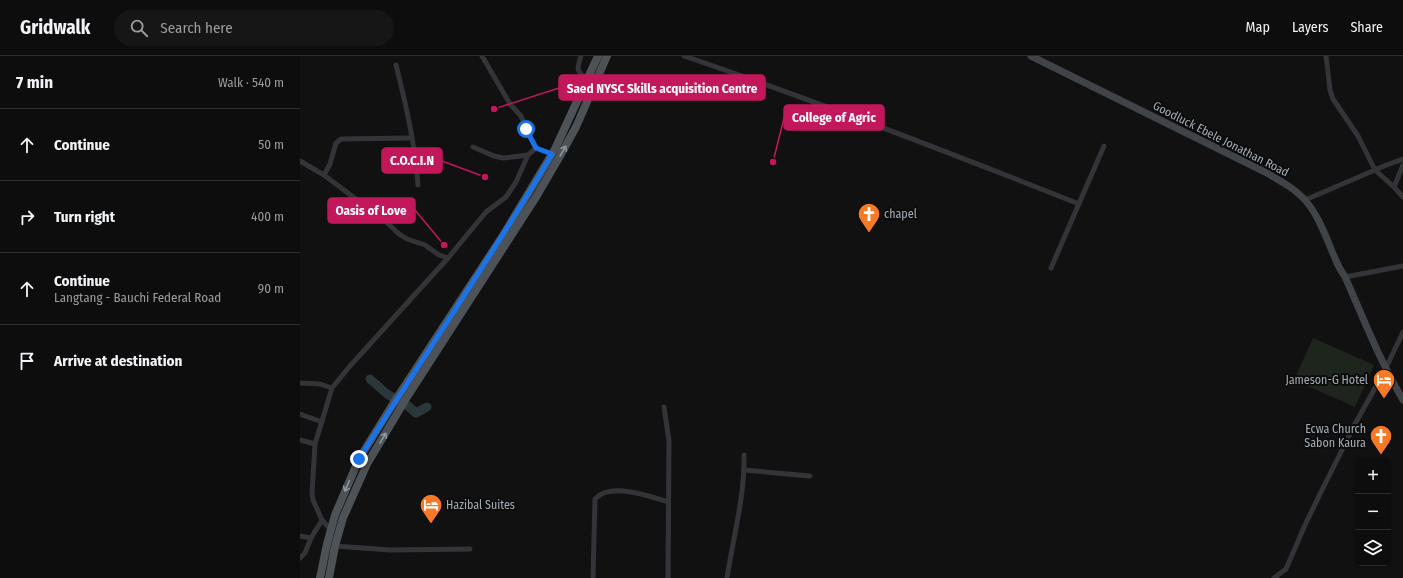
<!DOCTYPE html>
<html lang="en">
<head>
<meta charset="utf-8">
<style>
  :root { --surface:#0d0d0e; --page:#161617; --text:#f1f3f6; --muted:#9a9c9e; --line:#2d2d2e }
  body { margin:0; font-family:"Fira Sans Condensed",sans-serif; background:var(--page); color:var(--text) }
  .controls { position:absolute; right:12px; bottom:12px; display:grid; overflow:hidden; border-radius:6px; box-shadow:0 1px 3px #0004 }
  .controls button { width:36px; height:36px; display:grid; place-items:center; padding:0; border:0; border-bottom:1px solid var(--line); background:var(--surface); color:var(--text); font:20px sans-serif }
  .stop { position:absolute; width:12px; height:12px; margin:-9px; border:3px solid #1a73e8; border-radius:50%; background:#fff }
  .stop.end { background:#1a73e8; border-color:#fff; box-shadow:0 1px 4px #0008 }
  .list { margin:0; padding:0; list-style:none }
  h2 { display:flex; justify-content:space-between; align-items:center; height:52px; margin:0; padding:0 16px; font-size:17px }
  h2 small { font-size:13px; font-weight:400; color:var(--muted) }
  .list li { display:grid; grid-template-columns:26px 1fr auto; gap:12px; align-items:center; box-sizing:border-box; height:72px; padding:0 16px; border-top:1px solid var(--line) }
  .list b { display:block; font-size:15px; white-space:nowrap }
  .list p { margin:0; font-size:13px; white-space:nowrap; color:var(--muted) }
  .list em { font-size:13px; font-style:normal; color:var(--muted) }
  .icon { flex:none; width:22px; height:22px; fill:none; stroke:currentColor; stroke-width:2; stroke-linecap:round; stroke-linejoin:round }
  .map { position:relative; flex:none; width:1103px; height:522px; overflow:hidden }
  header { display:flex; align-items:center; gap:24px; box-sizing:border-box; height:56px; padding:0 20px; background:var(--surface); border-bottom:1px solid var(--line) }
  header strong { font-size:19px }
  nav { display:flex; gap:22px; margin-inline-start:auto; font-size:14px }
  .search { width:280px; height:36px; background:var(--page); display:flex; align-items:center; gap:10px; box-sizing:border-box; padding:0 14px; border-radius:22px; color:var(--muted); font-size:15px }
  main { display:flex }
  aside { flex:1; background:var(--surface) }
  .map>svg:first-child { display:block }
  .green { fill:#1e251d }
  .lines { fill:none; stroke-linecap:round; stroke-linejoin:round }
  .river { stroke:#2a383b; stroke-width:9 }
  .street { stroke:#323437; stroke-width:5 }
  .secondary { stroke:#404347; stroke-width:7 }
  .primary { stroke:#4d5256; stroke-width:8 }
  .oneway { stroke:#8c969c }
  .route { stroke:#1a73e8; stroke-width:5 }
  .labels { text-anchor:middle; stroke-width:4; stroke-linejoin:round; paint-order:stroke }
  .street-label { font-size:12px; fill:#a1acb3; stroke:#0c0c0d }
  .poi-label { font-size:12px; fill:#a1acb3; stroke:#0c0c0d; text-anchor:start }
  .leader { fill:none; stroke:#c2185b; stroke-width:1.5 }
  .callout-dot { fill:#c2185b; stroke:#0c0c0d; stroke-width:1.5 }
  .callout { fill:#c2185b; stroke:#c2185b; stroke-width:1.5 }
  .callout-label { font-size:13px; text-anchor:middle; font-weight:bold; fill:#fff }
</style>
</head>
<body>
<header>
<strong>Gridwalk</strong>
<div class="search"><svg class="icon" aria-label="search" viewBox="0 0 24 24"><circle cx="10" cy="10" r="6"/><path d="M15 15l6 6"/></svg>Search here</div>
<nav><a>Map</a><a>Layers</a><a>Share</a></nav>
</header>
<main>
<aside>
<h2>7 min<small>Walk · 540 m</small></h2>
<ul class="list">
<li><svg class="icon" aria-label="ahead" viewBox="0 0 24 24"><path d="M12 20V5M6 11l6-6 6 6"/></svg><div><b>Continue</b></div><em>50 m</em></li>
<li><svg class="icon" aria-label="right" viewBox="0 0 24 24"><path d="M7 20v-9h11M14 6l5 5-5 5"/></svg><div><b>Turn right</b></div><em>400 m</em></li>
<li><svg class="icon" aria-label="ahead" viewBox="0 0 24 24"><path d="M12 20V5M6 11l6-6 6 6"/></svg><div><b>Continue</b><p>Langtang - Bauchi Federal Road</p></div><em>90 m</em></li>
<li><svg class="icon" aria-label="arrive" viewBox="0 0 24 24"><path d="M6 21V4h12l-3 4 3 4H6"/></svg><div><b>Arrive at destination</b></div></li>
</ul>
</aside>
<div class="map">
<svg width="1103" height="522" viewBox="0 0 1103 522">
  <rect width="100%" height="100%" fill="#111112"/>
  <!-- green -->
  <polygon class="green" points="1013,282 1074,309 1055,351 994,324"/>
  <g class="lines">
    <!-- river -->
    <polyline class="river" points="70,323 87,338 108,350 116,357 127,351"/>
    <!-- street -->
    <g class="street">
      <polyline points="182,0 210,48 221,60 226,73 236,92 252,98"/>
      <path d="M281,0C276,15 277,14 287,24"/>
      <path d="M384,0C517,45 648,96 779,148"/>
      <path d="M96,9C106,49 115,88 118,129"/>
      <polyline points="112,82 41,83 36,87 30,108 24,119 85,165 99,178 107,183 125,189 139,199 148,202 186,156 206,141 216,126 228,99 236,92"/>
      <polyline points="173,91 194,100 203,102 228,99"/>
      <polyline points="1103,103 1084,110 1075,114 1094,131 1103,141"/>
      <polyline points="0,105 24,119"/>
      <polyline points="1094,131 1103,109"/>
      <polyline points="1005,144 1075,114 1058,80 1033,43 1030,34 1026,0"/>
      <polyline points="751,212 804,90"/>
      <polyline points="1045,221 1103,210"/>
      <polyline points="0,327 20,328 32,332"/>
      <polyline points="364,351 369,385 368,522"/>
      <polyline points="0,358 22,366"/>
      <polyline points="0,384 15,388"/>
      <polyline points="444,414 510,420"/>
      <polyline points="31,474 22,464 13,444 12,437 15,388 32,332 50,310 148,202"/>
      <polyline points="0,480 11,482"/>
      <polyline points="35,490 90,494 170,493"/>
      <polyline points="0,502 5,497 11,482 22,464"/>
      <path d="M293,522L295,443C310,426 350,440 368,446"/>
      <path d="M427,522C433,482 445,440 444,399"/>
      <polyline points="974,522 986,513 1005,469 1020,438 1055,368 1085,314 1103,276"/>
    </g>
    <!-- secondary -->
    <path class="secondary" d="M731,0L965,116C979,124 994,132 1005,144C1021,162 1028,188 1038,209C1040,214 1044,218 1046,223C1064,264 1080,305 1103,344"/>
    <!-- primary -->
    <g class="primary">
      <polyline points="20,522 27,488 35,459 59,403 93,348 204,178 255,93 298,0"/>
      <polyline points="29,522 35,490 43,462 67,408 107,341 236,141 260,100 276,71 307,0"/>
    </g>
  </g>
  <!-- one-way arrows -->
  <defs><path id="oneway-shaft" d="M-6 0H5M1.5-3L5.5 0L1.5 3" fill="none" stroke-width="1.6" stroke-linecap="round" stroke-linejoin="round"/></defs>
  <g class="oneway">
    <use href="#oneway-shaft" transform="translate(263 95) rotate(-61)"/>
    <use href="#oneway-shaft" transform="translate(83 382) rotate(-59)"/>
    <use href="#oneway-shaft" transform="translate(47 430) rotate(114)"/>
  </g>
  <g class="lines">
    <!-- route -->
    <path class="route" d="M59,403C123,301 191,202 252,98L236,92L226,73"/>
  </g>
  <!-- icons -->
  <defs>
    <g id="church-pin" transform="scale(1.15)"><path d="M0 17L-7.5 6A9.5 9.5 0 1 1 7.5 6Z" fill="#f67925" stroke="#0c0c0d"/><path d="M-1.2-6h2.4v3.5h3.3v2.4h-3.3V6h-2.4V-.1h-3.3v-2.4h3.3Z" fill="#fff"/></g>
    <g id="hotel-pin" transform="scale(1.15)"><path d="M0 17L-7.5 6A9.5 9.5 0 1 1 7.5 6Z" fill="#f67925" stroke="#0c0c0d"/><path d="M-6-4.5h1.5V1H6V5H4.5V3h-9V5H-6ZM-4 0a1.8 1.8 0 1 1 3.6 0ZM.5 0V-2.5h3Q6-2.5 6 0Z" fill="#fff"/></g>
  </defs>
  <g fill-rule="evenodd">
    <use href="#church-pin" x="569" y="158"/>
    <use href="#hotel-pin" x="1084" y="324"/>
    <use href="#church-pin" x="1081" y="380"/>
    <use href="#hotel-pin" x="131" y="449"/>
  </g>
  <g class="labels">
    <!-- street labels -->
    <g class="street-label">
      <text transform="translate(921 83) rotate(27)" y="4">Goodluck Ebele Jonathan Road</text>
    </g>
    <!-- poi labels -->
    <g class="poi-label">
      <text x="584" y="162">chapel</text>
      <text x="1068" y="328" text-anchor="end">Jameson-G Hotel</text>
      <text x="1066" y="377" text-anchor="end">Ecwa Church<tspan x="1066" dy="14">Sabon Kaura</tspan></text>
      <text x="146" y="453">Hazibal Suites</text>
    </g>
  </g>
  <!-- callouts -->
  <path class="leader" d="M194 53L259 32M473 106L484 62M185 121L142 105M144 189L115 154"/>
  <g class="callout-dot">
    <circle cx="194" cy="53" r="4"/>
    <circle cx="473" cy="106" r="4"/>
    <circle cx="185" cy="121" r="4"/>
    <circle cx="144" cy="189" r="4"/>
  </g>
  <g class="callout">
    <rect x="259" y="19" width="206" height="25" rx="4"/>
    <rect x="484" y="49" width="100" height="25" rx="4"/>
    <rect x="82" y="92" width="60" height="25" rx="4"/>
    <rect x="28" y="142" width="87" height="25" rx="4"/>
  </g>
  <g class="callout-label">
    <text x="362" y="37">Saed NYSC Skills acquisition Centre</text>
    <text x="534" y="66">College of Agric</text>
    <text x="112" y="109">C.O.C.I.N</text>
    <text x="71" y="159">Oasis of Love</text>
  </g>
</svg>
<div class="controls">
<button>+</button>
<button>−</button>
<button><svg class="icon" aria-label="layers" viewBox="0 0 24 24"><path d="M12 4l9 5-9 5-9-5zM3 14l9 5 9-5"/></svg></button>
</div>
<div class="stop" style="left:226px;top:73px"></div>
<div class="stop end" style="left:59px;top:403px"></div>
</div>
</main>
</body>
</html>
